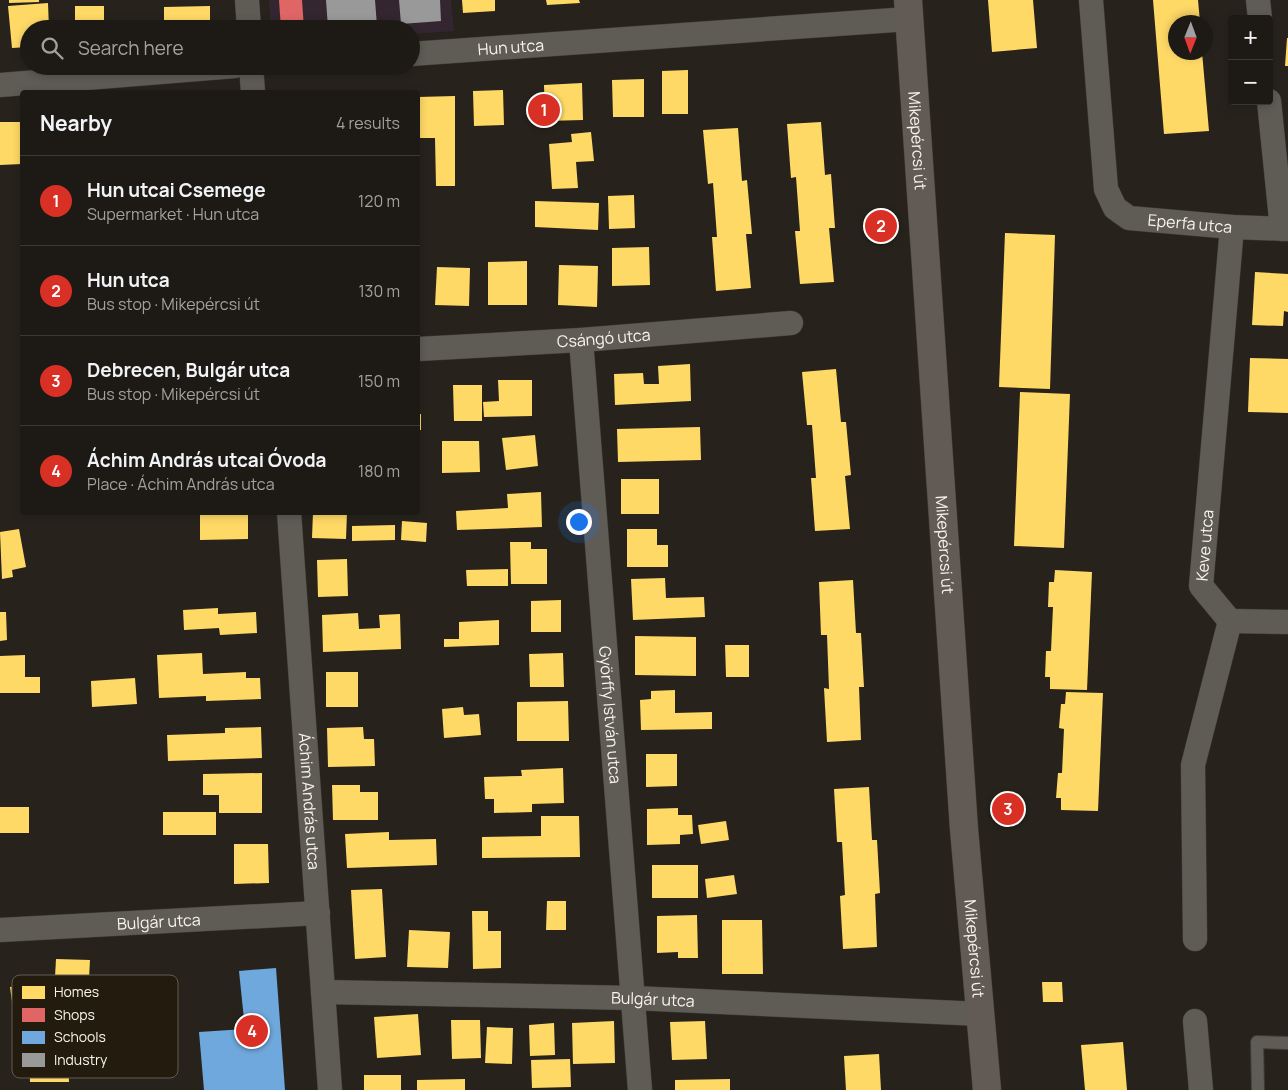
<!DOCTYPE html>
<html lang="en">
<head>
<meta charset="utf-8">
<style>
  :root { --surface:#1d1a15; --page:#2a2722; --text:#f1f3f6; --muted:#a0a1a0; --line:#3b3834; --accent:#d93025 }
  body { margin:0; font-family:Manrope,sans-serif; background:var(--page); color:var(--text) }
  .controls { position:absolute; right:15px; top:15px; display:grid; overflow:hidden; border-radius:5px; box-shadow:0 2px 8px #0003 }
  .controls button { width:45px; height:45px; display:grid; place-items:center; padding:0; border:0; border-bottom:1px solid var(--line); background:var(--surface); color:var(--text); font:25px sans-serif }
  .compass { position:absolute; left:1168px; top:15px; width:45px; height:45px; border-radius:50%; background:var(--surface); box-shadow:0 2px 8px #0003; rotate:181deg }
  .you { position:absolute; left:578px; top:521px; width:18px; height:18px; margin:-12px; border:4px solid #fff; border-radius:50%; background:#1a73e8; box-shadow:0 0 0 8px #1a73e833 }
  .badge { display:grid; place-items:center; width:32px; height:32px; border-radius:50%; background:var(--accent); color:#fff; font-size:16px; font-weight:700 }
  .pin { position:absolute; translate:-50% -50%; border:2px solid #fff; box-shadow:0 1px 5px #0006 }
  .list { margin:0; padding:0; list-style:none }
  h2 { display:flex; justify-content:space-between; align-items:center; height:65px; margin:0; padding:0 20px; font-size:21px }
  h2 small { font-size:16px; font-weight:400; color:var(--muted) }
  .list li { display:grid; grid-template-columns:32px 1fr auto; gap:15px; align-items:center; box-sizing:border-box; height:90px; padding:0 20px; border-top:1px solid var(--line) }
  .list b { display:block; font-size:19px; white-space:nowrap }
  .list p { margin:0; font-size:16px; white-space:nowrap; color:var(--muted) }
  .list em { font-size:16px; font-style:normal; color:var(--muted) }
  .icon { flex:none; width:28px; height:28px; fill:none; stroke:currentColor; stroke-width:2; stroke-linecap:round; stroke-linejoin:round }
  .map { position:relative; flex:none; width:1288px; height:1090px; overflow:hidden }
  .search { position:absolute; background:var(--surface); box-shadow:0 2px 8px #0003; left:20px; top:20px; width:400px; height:55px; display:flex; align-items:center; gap:12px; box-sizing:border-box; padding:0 18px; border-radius:28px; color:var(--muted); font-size:19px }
  .panel { position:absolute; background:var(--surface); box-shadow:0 2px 8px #0003; left:20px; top:90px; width:400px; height:425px; border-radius:5px }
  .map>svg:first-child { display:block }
  .commercial { fill:#332631 }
  .homes { fill:#ffd966 }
  .shops { fill:#e06666 }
  .schools { fill:#6fa8dc }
  .industry { fill:#999 }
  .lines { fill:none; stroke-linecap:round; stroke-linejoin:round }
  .lane-casing { stroke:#413e39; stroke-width:14 }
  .street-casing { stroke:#413e39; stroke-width:25 }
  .primary-casing { stroke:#413e39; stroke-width:29 }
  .lane { stroke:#5f5c56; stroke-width:12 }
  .street { stroke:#5f5c56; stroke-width:24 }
  .primary { stroke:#625a54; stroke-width:28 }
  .labels { text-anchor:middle; stroke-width:5; stroke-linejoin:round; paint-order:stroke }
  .street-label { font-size:16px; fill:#f8f3eb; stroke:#221b0e }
  .key { fill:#221b0e; stroke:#625c50; stroke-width:1 }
  .key-label { font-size:14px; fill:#f8f3eb }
</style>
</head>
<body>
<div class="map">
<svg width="1288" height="1090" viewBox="0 0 1288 1090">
  <rect width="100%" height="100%" fill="#27231c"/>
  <!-- commercial -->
  <polygon class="commercial" points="269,0 451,0 454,31 411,34 411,29 271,29"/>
  <!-- homes -->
  <g class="homes">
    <polygon points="9,0 39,0 39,2 9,3"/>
    <polygon points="462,0 495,0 495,11 463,13"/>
    <polygon points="546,0 579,0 580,3 547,5"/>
    <polygon points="988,0 1033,0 1037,48 992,52"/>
    <polygon points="1153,0 1198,0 1200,22 1176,22 1176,52 1202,52 1209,131 1164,134"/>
    <polygon points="48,3 49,29 29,29 29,47 12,48 8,6"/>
    <rect x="75" y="6" width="29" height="23"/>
    <polygon points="210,6 210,29 151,29 151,20 164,20 164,7"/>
    <polygon points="1287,38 1288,38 1288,66 1285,66"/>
    <polygon points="688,70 688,114 662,114 662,71"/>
    <polygon points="644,79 644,117 613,117 612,80"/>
    <polygon points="582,83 583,120 545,121 544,85"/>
    <polygon points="503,90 504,125 474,126 473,91"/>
    <polygon points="455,96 455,186 436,186 435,138 418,138 418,97"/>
    <polygon points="0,122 22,122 22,164 0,165"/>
    <polygon points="821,122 825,175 831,174 835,228 829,228 834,282 800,284 795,231 800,231 796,177 791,178 787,124"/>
    <polygon points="738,128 742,181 747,180 752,234 746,234 751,288 716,291 712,237 717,237 713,183 708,184 703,130"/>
    <polygon points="591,132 594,161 576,162 578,188 552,189 549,144 572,142 571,134"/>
    <polygon points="634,195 635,228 609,229 608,196"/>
    <polygon points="535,201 599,203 598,230 535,227"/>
    <polygon points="1005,233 1055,235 1050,389 999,387"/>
    <polygon points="649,247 650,285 612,286 612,248"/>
    <polygon points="527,261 527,305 488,305 488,262"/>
    <polygon points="559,265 598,266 597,307 558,305"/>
    <polygon points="437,267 470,268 469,306 435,305"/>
    <polygon points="1255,272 1288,274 1288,312 1284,311 1283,326 1252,325"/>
    <polygon points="1250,358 1288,359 1288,413 1248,412"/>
    <polygon points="690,364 691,401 615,405 614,374 643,373 644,384 659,384 658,366"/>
    <polygon points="836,369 841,422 846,422 851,475 845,476 850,529 815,531 811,478 816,478 812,425 807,425 802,372"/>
    <polygon points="498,380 532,380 532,416 484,417 483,402 499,401"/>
    <polygon points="453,385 482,385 482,421 454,421"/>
    <polygon points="1020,392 1070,394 1064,548 1014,546"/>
    <rect x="418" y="414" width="3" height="16"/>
    <polygon points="700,427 701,460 618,462 617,429"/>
    <polygon points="535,435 538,466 506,470 502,438"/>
    <polygon points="442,441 479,441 480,472 442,473"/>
    <rect x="621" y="479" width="38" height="35"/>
    <polygon points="541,492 542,527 457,530 456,511 508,508 507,494"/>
    <polygon points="200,512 248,512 248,539 200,540"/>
    <polygon points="313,512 347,512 346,539 312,538"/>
    <polygon points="402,521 427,523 426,542 401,540"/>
    <polygon points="395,525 395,540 352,541 352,526"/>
    <polygon points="19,529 26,567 12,570 13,577 2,579 0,532"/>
    <polygon points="627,529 657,529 657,545 668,545 668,567 627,567"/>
    <polygon points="510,542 531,542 531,549 547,549 547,584 511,584"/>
    <polygon points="347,559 348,596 318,597 317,560"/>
    <polygon points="508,569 508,586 467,586 466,570"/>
    <polygon points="1055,570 1092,572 1087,690 1050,689 1050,677 1045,677 1046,651 1051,651 1053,607 1048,607 1049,582 1054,582"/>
    <polygon points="665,578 666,598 704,597 705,617 633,620 631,579"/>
    <polygon points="853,580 856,633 861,633 864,687 859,687 861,740 827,742 824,688 829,689 827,635 821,635 819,582"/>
    <polygon points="561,600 561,632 531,632 531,601"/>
    <polygon points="218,608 218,614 256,612 257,633 220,635 219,628 184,630 183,610"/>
    <polygon points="0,612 6,612 7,640 0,641"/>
    <polygon points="358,613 359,629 380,628 379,615 400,614 401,649 323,652 322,615"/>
    <polygon points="499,620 499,645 444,647 444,639 459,639 459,622"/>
    <polygon points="635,636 696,637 696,676 635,675"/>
    <polygon points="725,645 749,645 749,677 726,677"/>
    <polygon points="202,653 203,674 246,672 246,678 260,678 261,699 206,701 206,696 159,698 157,655"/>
    <polygon points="563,653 564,687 530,687 529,654"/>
    <polygon points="25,655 25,677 40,677 40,693 0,693 0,656"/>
    <rect x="326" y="672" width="32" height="35"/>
    <polygon points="135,678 137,704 92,707 91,681"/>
    <polygon points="675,690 675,713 712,712 712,729 641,730 640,700 651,699 651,691"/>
    <polygon points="1066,692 1103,693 1098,811 1061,810 1061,798 1056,798 1058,773 1062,773 1064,729 1059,728 1061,704 1065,704"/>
    <polygon points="568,701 569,741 517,741 517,702"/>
    <polygon points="463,707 464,715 479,714 481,735 444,738 442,709"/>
    <polygon points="261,727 262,758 168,761 167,735 225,733 225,728"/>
    <polygon points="363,727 364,739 374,739 375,766 328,767 327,728"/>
    <polygon points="646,754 677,754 677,786 646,787"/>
    <polygon points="563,768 564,803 532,804 532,812 494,813 494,799 485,799 484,777 522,776 521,770"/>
    <polygon points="262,773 262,813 219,813 219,795 203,795 203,774"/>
    <polygon points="332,785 360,785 360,792 378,792 378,820 333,820"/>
    <polygon points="869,787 872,840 877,840 880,893 875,894 877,947 843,949 840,896 845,895 842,842 837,842 834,789"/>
    <rect x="0" y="807" width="29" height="26"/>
    <polygon points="678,808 678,815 692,815 693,834 680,835 680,844 647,845 647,809"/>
    <rect x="163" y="812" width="53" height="23"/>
    <polygon points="541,816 579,816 580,857 482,858 482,837 541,836"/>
    <polygon points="726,821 729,840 701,844 698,825"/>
    <polygon points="389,832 389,840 436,839 437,865 347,868 345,834"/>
    <polygon points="234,844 268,844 269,883 234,884"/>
    <rect x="652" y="865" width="46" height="33"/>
    <polygon points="734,875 737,894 707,898 705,879"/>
    <polygon points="382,889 386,957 355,959 351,890"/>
    <polygon points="547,901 566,901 566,930 546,930"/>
    <polygon points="472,911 488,911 488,931 501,931 501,968 473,969"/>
    <polygon points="697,915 698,958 678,958 678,952 657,953 657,916"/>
    <polygon points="722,920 762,920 763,974 722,974"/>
    <polygon points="409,930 450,932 448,968 407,967"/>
    <polygon points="56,959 90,960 88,997 54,995"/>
    <polygon points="1042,982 1062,982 1063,1002 1043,1002"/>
    <polygon points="41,984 43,1007 13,1009 10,987"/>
    <polygon points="418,1014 421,1055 377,1058 374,1017"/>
    <polygon points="451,1020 480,1020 481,1058 452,1059"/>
    <polygon points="614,1021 615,1063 573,1064 572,1023"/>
    <polygon points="705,1021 707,1059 672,1060 670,1022"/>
    <polygon points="554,1023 555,1055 530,1056 529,1025"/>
    <polygon points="487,1027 513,1028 512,1064 485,1063"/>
    <polygon points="1123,1042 1127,1090 1085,1090 1081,1045"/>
    <polygon points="29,1053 68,1053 69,1082 30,1082"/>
    <polygon points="879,1054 881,1090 846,1090 844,1056"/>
    <polygon points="570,1059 571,1087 532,1088 531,1060"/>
    <rect x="364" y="1075" width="37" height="15"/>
    <polygon points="465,1079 465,1090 417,1090 417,1080"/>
    <polygon points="730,1079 730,1090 675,1090 675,1080"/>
  </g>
  <!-- shops -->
  <polygon class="shops" points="279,0 302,0 304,29 281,29"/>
  <!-- schools -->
  <polygon class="schools" points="276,968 285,1090 204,1090 199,1032 245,1029 239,971"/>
  <!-- industry -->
  <g class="industry">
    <polygon points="326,0 375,0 377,26 328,28"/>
    <polygon points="399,0 440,0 441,21 401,24"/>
  </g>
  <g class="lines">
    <!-- lane casing -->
    <g class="lane-casing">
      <polyline id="lane" points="1258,1090 1257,1042 1288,1043"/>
    </g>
    <!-- street casing -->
    <g class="street-casing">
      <g id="street">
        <polyline points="247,0 249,29"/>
        <path id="s1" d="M1091,0L1106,189L1115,208L1129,218L1232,227L1288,229"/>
        <polyline points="1258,0 1260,19"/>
        <path id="s2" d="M411,54L909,19"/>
        <polyline points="251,66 253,92"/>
        <polyline points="0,85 235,66"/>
        <polyline points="1269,101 1282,229"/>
        <path id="s3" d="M581,340L640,1090"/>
        <path id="s4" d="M418,349L581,340L791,323"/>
        <path id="s5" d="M289,512L330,1090"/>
        <polyline points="1230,621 1288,622"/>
        <path id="s6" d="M0,930L318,913"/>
        <path id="s7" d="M1195,939L1193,765L1230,621L1201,586L1232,227"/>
        <path id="s8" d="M323,992L633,998L981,1014"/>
        <polyline points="1195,1021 1201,1090"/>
      </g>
    </g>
    <!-- primary casing -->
    <g class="primary-casing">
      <g id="primary">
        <path id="s9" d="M908,0L964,829L987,1090"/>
      </g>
    </g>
    <!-- lane -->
    <use href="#lane" class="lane"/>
    <!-- street -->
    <use href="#street" class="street"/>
    <!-- primary -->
    <use href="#primary" class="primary"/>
  </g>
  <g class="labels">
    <!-- street labels -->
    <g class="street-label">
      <text dy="6" stroke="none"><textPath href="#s2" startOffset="100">Hun utca</textPath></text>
      <text dy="6" stroke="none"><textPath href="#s9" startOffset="141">Mikepércsi út</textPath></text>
      <text dy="6" stroke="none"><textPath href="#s1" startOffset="289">Eperfa utca</textPath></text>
      <text dy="6" stroke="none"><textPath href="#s4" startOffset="186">Csángó utca</textPath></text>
      <text dy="6" stroke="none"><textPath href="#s9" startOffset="546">Mikepércsi út</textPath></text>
      <text dy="6" stroke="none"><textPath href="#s7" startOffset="409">Keve utca</textPath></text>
      <text dy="6" stroke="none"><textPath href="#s3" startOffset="376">Györffy István utca</textPath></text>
      <text dy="6" stroke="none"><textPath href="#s5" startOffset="290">Áchim András utca</textPath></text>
      <text dy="6" stroke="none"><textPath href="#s6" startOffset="159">Bulgár utca</textPath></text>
      <text dy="6" stroke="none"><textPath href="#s9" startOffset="951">Mikepércsi út</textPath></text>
      <text dy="6" stroke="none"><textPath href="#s8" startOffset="330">Bulgár utca</textPath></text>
    </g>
  </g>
  <!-- legend -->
  <rect x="12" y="975" width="166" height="103" rx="8" class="key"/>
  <rect x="22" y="986" width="23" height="13" fill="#ffd966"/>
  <rect x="22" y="1008" width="23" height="14" fill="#e06666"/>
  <rect x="22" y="1031" width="23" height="13" fill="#6fa8dc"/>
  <rect x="22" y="1053" width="23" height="14" fill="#999"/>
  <g class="key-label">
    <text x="54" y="997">Homes</text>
    <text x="54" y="1020">Shops</text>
    <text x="54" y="1042">Schools</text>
    <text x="54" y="1065">Industry</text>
  </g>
</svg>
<div class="controls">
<button>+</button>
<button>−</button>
</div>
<svg class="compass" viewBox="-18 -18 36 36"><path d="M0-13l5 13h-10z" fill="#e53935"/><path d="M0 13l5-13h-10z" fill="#a0a1a0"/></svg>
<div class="you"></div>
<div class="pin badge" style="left:544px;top:110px">1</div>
<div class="pin badge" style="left:881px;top:226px">2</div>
<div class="pin badge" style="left:1008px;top:809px">3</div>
<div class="pin badge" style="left:252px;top:1031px">4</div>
<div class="search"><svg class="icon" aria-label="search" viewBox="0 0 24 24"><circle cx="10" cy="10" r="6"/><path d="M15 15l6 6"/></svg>Search here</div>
<section class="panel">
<h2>Nearby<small>4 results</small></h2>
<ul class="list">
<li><span class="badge">1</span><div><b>Hun utcai Csemege</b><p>Supermarket · Hun utca</p></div><em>120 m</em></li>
<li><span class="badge">2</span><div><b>Hun utca</b><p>Bus stop · Mikepércsi út</p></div><em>130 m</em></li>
<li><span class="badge">3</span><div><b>Debrecen, Bulgár utca</b><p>Bus stop · Mikepércsi út</p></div><em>150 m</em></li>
<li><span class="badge">4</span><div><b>Áchim András utcai Óvoda</b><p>Place · Áchim András utca</p></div><em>180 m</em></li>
</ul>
</section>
</div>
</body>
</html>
